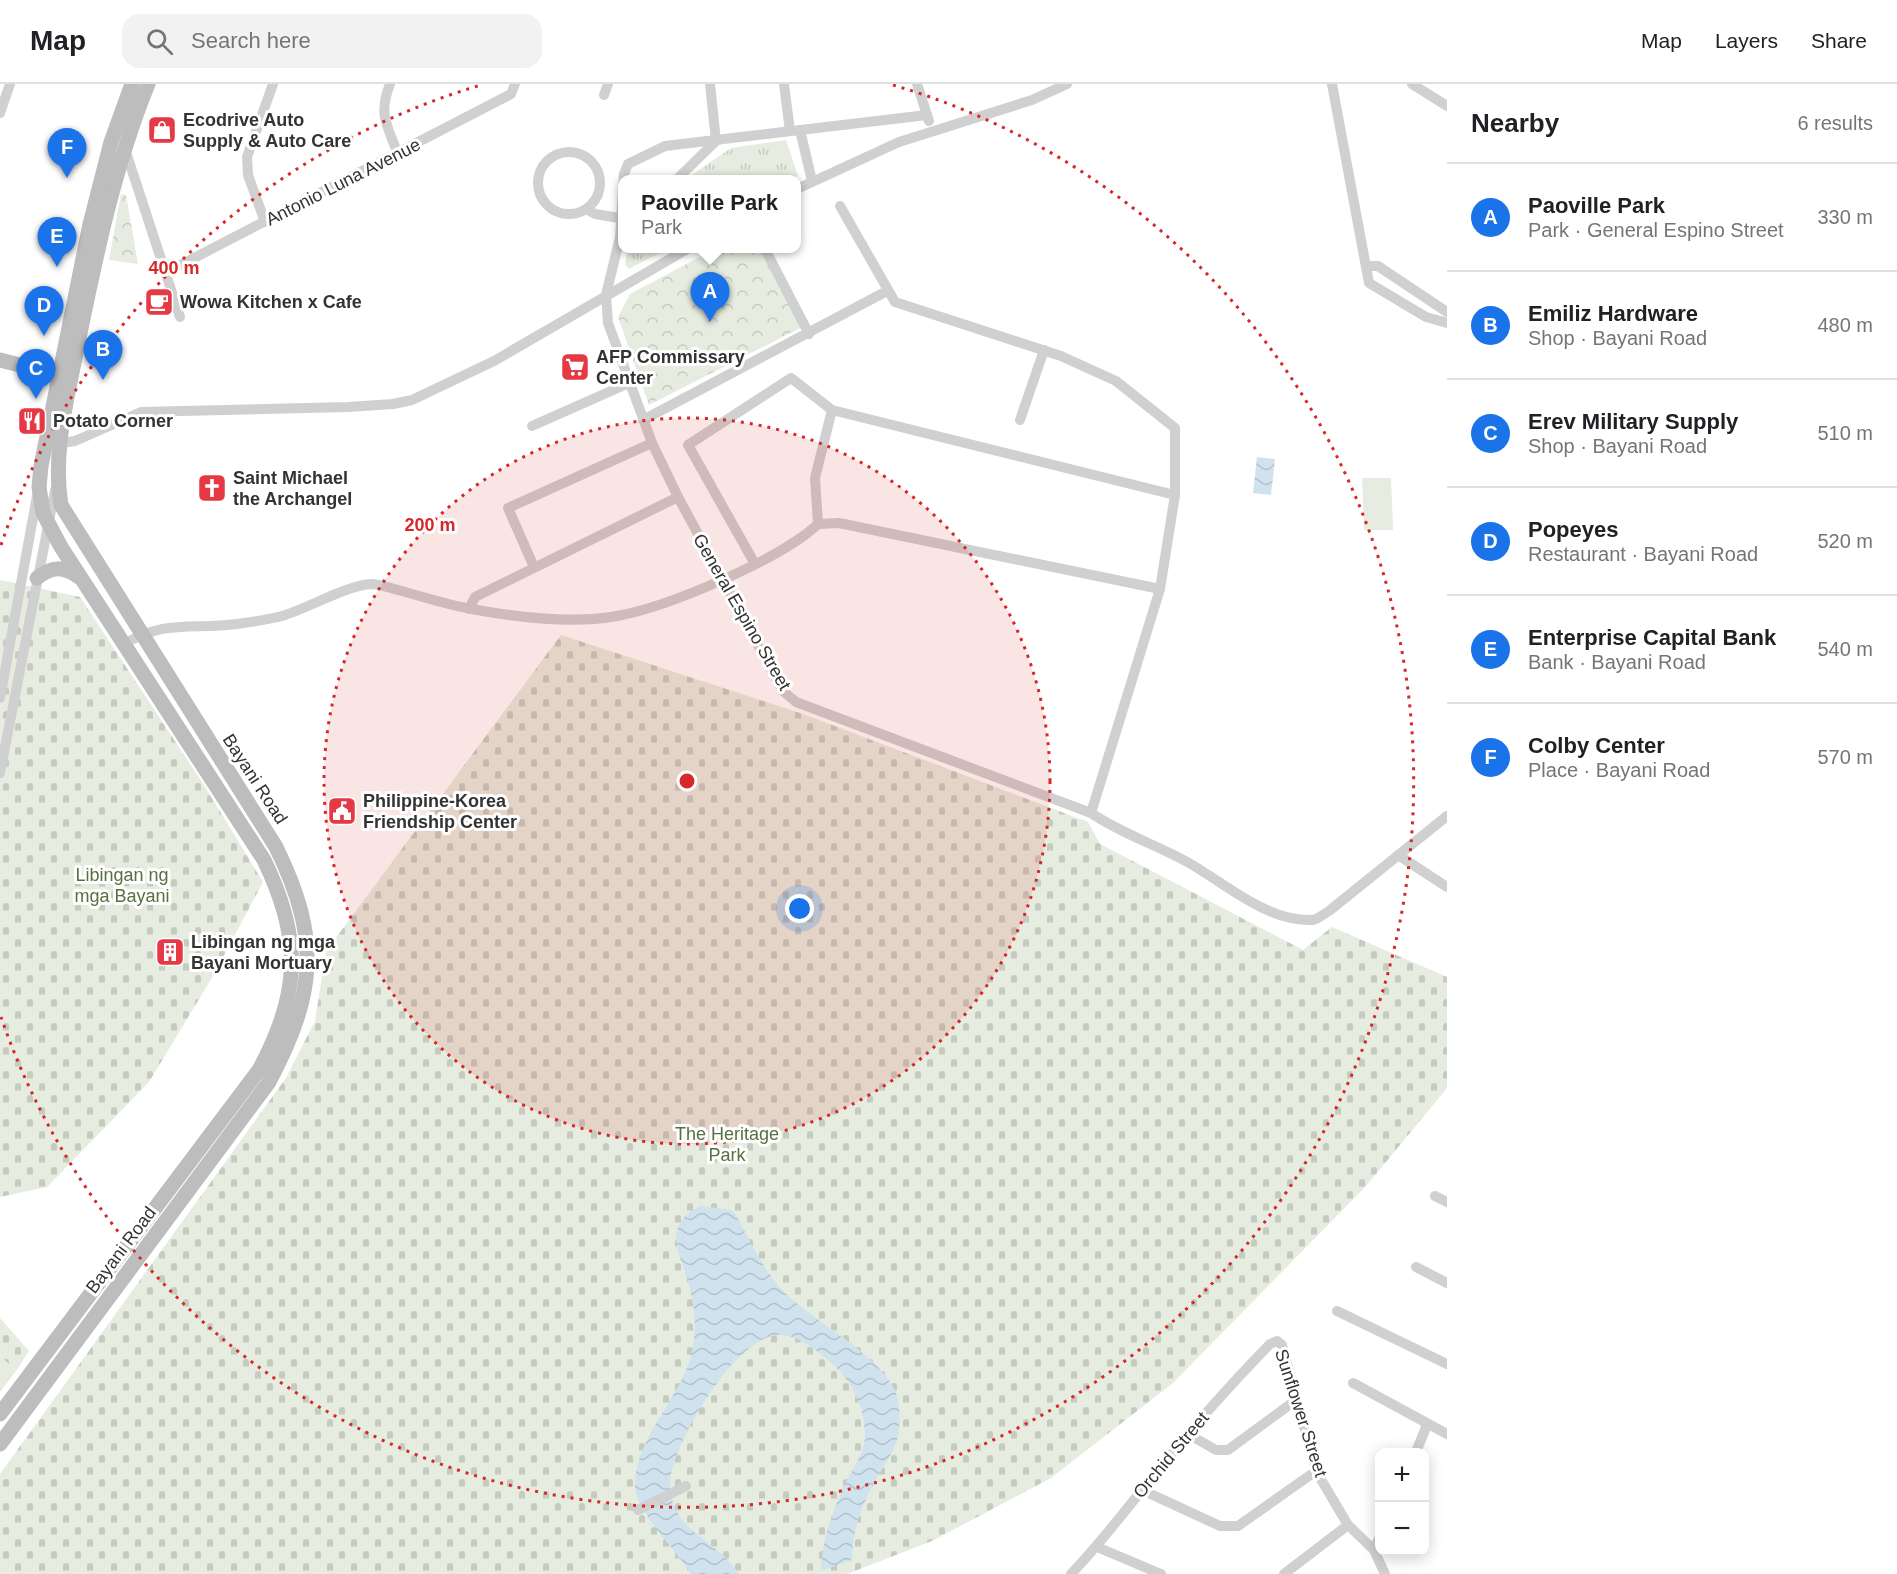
<!DOCTYPE html>
<html lang="en">
<head>
<meta charset="utf-8">
<style>
  :root { --surface:#fff; --page:#f2f2f2; --text:#202124; --muted:#757577; --line:#e0e0e0; --accent:#1a73e8 }
  body { margin:0; font-family:Helvetica,sans-serif; background:var(--page); color:var(--text) }
  .controls { position:absolute; right:18px; bottom:18px; display:grid; overflow:hidden; border-radius:12px; box-shadow:0 3px 15px #0003 }
  .controls button { width:54px; height:54px; display:grid; place-items:center; padding:0; border:0; border-bottom:2px solid var(--line); background:var(--surface); color:var(--text); font:30px sans-serif }
  .you { position:absolute; left:800px; top:825px; width:21px; height:21px; margin:-15px; border:4px solid #fff; border-radius:50%; background:#1a73e8; box-shadow:0 0 0 9px #1a73e833 }
  .badge { display:grid; place-items:center; width:39px; height:39px; border-radius:50%; background:var(--accent); color:#fff; font-size:20px; font-weight:700 }
  .pin { position:absolute; translate:-50% -50px; filter:drop-shadow(0 2px 3px #0008) }
  .pin::after { content:''; position:absolute; top:32px; width:21px; height:18px; background:inherit; clip-path:polygon(0 0,100% 0,50% 100%) }
  .popup { position:absolute; left:618px; top:91px; width:183px; height:78px; box-sizing:border-box; display:grid; place-content:center; border-radius:12px; background:var(--surface); filter:drop-shadow(0 2px 4px #0005); font-size:20px; white-space:nowrap; color:var(--muted) }
  .popup b { font-size:22px; color:var(--text) }
  .popup::after { content:''; position:absolute; left:50%; top:100%; margin-left:-12px; border:12px solid transparent; border-top-color:var(--surface) }
  .list { margin:0; padding:0; list-style:none }
  h2 { display:flex; justify-content:space-between; align-items:center; height:78px; margin:0; padding:0 24px; font-size:26px }
  h2 small { font-size:20px; font-weight:400; color:var(--muted) }
  .list li { display:grid; grid-template-columns:39px 1fr auto; gap:18px; align-items:center; box-sizing:border-box; height:108px; padding:0 24px; border-top:2px solid var(--line) }
  .list b { display:block; font-size:22px; white-space:nowrap }
  .list p { margin:0; font-size:20px; white-space:nowrap; color:var(--muted) }
  .list em { font-size:20px; font-style:normal; color:var(--muted) }
  .icon { flex:none; width:33px; height:33px; fill:none; stroke:currentColor; stroke-width:2; stroke-linecap:round; stroke-linejoin:round }
  .map { position:relative; flex:none; width:1447px; height:1490px; overflow:hidden }
  header { display:flex; align-items:center; gap:36px; box-sizing:border-box; height:84px; padding:0 30px; background:var(--surface); border-bottom:2px solid var(--line) }
  header strong { font-size:28px }
  nav { display:flex; gap:33px; margin-inline-start:auto; font-size:21px }
  .search { width:420px; height:54px; background:var(--page); display:flex; align-items:center; gap:15px; box-sizing:border-box; padding:0 21px; border-radius:18px; color:var(--muted); font-size:22px }
  main { display:flex }
  aside { flex:1; background:var(--surface) }
  .map>svg:first-child { display:block }
  .grass { fill:url(#grass-tufts) }
  .cemetery { fill:url(#cemetery-stones) }
  .park { fill:url(#park-crowns) }
  .garden { fill:#e6ecdf }
  .water { fill:url(#water-waves) }
  .lines { fill:none; stroke-linecap:round; stroke-linejoin:round }
  .street { stroke:#d0d0d0; stroke-width:10 }
  .secondary { stroke:#bdbdbd; stroke-width:15 }
  .ring { fill:none; stroke:#d62828; stroke-width:3; stroke-dasharray:3 6 }
  .labels { text-anchor:middle; stroke-width:6; stroke-linejoin:round; paint-order:stroke }
  .poi-label { font-size:18px; font-weight:bold; fill:#333; stroke:#fff; text-anchor:start }
  .street-label { font-size:18px; fill:#333; stroke:#fff }
  .park-label { font-size:18px; fill:#56703f; stroke:#fff }
  .centre { fill:#d62828; stroke:#fff; stroke-width:3 }
  .ring-label { font-size:18px; text-anchor:middle; font-weight:bold; fill:#d62828; stroke:#fff; stroke-width:6; stroke-linejoin:round; paint-order:stroke }
</style>
</head>
<body>
<header>
<strong>Map</strong>
<div class="search"><svg class="icon" aria-label="search" viewBox="0 0 24 24"><circle cx="10" cy="10" r="6"/><path d="M15 15l6 6"/></svg>Search here</div>
<nav><a>Map</a><a>Layers</a><a>Share</a></nav>
</header>
<main>
<div class="map">
<svg width="1447" height="1490" viewBox="0 0 1447 1490">
  <defs>
    <pattern id="grass-tufts" width="24" height="20" patternUnits="userSpaceOnUse" patternTransform="scale(1.5)"><rect width="24" height="20" fill="#e6ecdf"/><path d="M3 7l-1-3M5 7V3M7 7l1-3M15 17l-1-3M17 17v-4M19 17l1-3" fill="none" stroke="#c6cbc0"/></pattern>
    <pattern id="cemetery-stones" width="16" height="16" patternUnits="userSpaceOnUse" patternTransform="scale(1.5)"><rect width="16" height="16" fill="#e6ecdf"/><path d="M2 7V4a2 2 0 0 1 4 0v3zM10 15v-3a2 2 0 0 1 4 0v3z" fill="#c6cbc0"/></pattern>
    <pattern id="park-crowns" width="20" height="18" patternUnits="userSpaceOnUse" patternTransform="scale(1.5)"><rect width="20" height="18" fill="#e6ecdf"/><path d="M2 6a3 3 0 1 1 6 0M12 15a3 3 0 1 1 6 0" fill="none" stroke="#c6cbc0"/></pattern>
    <pattern id="water-waves" width="16" height="10" patternUnits="userSpaceOnUse" patternTransform="scale(1.5)"><rect width="16" height="10" fill="#cfe2ee"/><path d="M0 5q4-4 8 0t8 0" fill="none" stroke="#b2c2cd"/></pattern>
  </defs>
  <rect width="100%" height="100%" fill="#fff"/>
  <!-- grass -->
  <g class="grass">
    <polygon points="786,56 798,92 792,95 686,95 731,64"/>
    <polygon points="628,165 628,164 667,165 629,185 625,180"/>
  </g>
  <!-- cemetery -->
  <g class="cemetery">
    <polygon points="0,496 80,513 204,701 263,798 213,892 149,998 47,1103 0,1113"/>
    <polygon points="561,551 803,630 1088,738 1100,760 1303,866 1332,843 1447,893 1447,1004 1367,1101 1173,1299 1051,1394 932,1457 847,1490 0,1490 0,1390 286,994 315,937 326,867"/>
    <polygon points="0,1234 29,1267 16,1287 0,1272"/>
  </g>
  <!-- park -->
  <g class="park">
    <polygon points="121,110 126,111 138,180 109,176"/>
    <polygon points="715,165 760,165 802,243 649,321 618,233 630,210"/>
  </g>
  <!-- garden -->
  <g class="garden">
    <polygon points="1362,394 1391,394 1393,446 1364,446"/>
    <polygon points="0,1272 16,1287 0,1308"/>
  </g>
  <!-- water -->
  <g class="water">
    <polygon points="1257,373 1275,375 1271,411 1253,409"/>
    <path d="M700,1122L731,1126L736,1131C751,1158 765,1190 788,1212C815,1237 883,1274 896,1309C900,1320 900,1333 899,1345C898,1362 887,1376 879,1390C863,1418 852,1444 852,1476L821,1487C822,1454 833,1426 847,1396C854,1382 866,1367 865,1350C864,1320 851,1295 828,1276C816,1266 798,1251 781,1251C737,1249 678,1353 671,1391C668,1402 671,1416 676,1426C684,1443 704,1455 718,1467C726,1473 733,1482 740,1490H691C677,1466 636,1429 635,1402C634,1350 690,1308 694,1255C696,1238 694,1221 690,1205C682,1172 659,1143 700,1122Z"/>
  </g>
  <g class="lines">
    <!-- street -->
    <g class="street">
      <path d="M390,0C378,31 387,41 398,70"/>
      <polyline points="784,0 790,47"/>
      <polyline points="917,0 929,37"/>
      <polyline points="1332,0 1369,199 1426,233 1447,239"/>
      <polyline points="1412,0 1447,22"/>
      <polyline points="604,11 608,0"/>
      <polyline points="0,29 10,0"/>
      <path d="M927,31L665,62L628,80L624,90L620,153L606,211L608,239L652,359L678,413L783,607L796,618L1091,729C1122,750 1157,761 1189,779C1226,800 1267,838 1313,836C1318,835 1324,830 1329,827L1447,732"/>
      <polyline points="800,46 812,97"/>
      <polyline points="125,65 180,233"/>
      <circle cx="569" cy="99" r="31"/>
      <polyline points="677,95 716,57 710,0"/>
      <polyline points="797,105 899,58 1032,16 1067,0"/>
      <polyline points="840,122 895,218 1061,272 1116,297 1175,344 1175,411 1160,505 1091,729"/>
      <polyline points="586,125 595,130 619,134"/>
      <polyline points="265,138 248,91 247,73 273,0"/>
      <polyline points="765,165 809,250"/>
      <polyline points="1366,182 1378,182 1447,228"/>
      <polyline points="165,189 511,10 515,0"/>
      <polyline points="643,336 887,207"/>
      <polyline points="1020,336 1044,266"/>
      <polyline points="532,342 629,299"/>
      <polyline points="55,360 75,357 141,328 348,323 393,320 412,316 494,277 689,164"/>
      <polyline points="818,440 815,394 832,326"/>
      <polyline points="755,480 688,361 791,294 832,326 1175,411"/>
      <polyline points="534,483 508,424 652,359"/>
      <polyline points="469,525 475,513 678,413"/>
      <path d="M123,561C163,535 193,546 237,540C251,538 267,536 282,532C306,525 348,501 371,500C380,500 389,504 398,506C424,513 450,522 477,526C522,534 572,540 617,532C668,523 781,475 818,440L839,439L1160,505"/>
      <polyline points="0,614 37,412"/>
      <polyline points="0,689 55,406"/>
      <polyline points="1398,771 1447,803"/>
      <polyline points="1435,1112 1447,1118"/>
      <polyline points="1416,1183 1447,1199"/>
      <polyline points="1337,1227 1447,1280"/>
      <polyline points="1353,1299 1447,1350"/>
      <polyline points="1188,1350 1216,1366 1228,1366 1296,1316"/>
      <polyline points="1416,1368 1427,1341"/>
      <polyline points="1142,1406 1220,1442 1238,1442 1316,1387"/>
      <polyline points="638,1426 686,1402"/>
      <polyline points="1097,1463 1161,1490"/>
      <polyline points="1374,1466 1380,1452"/>
      <path d="M1071,1490C1101,1459 1127,1424 1154,1391C1191,1345 1229,1302 1270,1260L1277,1257L1282,1261L1316,1387L1348,1441L1374,1466L1385,1490"/>
      <polyline points="1284,1490 1348,1441"/>
    </g>
    <!-- secondary -->
    <g class="secondary">
      <polyline points="0,276 59,291"/>
      <path d="M37,494C52,482 63,482 79,493"/>
      <path d="M0,1330L259,986C301,909 302,854 264,776L61,463L43,429L39,403L41,382L90,140L111,58L132,0"/>
      <path d="M0,1360L269,998C316,909 321,855 276,763L61,421C52,368 68,311 78,259C96,171 114,84 148,0"/>
    </g>
  </g>
  <!-- distance rings -->
  <circle cx="687" cy="697" r="363" fill="#d62828" fill-opacity=".12"/>
  <g class="ring">
    <circle cx="687" cy="697" r="363"/>
    <path d="M1 461A726 726 0 0 1 481 1M893 1A726 726 0 1 1 1 933"/>
  </g>
  <!-- icons -->
  <defs>
    <g id="shop-square" transform="scale(1.5)"><rect x="-9" y="-9" width="18" height="18" rx="4" fill="#e63946" stroke="#fff"/><path d="M-5-2.5h2.3a2.7 3.5 0 0 1 5.4 0H5L5.5 6h-11ZM-1.5-2.5h3a1.5 2.3 0 0 0-3 0Z" fill="#fff"/></g>
    <g id="cafe-square" transform="scale(1.5)"><rect x="-9" y="-9" width="18" height="18" rx="4" fill="#e63946" stroke="#fff"/><path d="M-5.5-4.5H6V0H3Q3 3.5 0 3.5H-2.5Q-5.5 3.5-5.5 0ZM3-3.2v2h1.7v-2ZM-6 4.5H4V6H-6Z" fill="#fff"/></g>
    <g id="supermarket-square" transform="scale(1.5)"><rect x="-9" y="-9" width="18" height="18" rx="4" fill="#e63946" stroke="#fff"/><path d="M-6-5.5h2.5l.6 2H6L4.5 2H-2.5L-4.4-4H-6ZM-1.5 3.2a1.3 1.3 0 1 0 .1 0ZM3 3.2a1.3 1.3 0 1 0 .1 0Z" fill="#fff"/></g>
    <g id="restaurant-square" transform="scale(1.5)"><rect x="-9" y="-9" width="18" height="18" rx="4" fill="#e63946" stroke="#fff"/><path d="M-5-6h1v4h1v-4h1v4h1v-4h1v5L-1.5 .5V6h-2V.5L-5-1ZM5-6V6H3V1.5H1.5Q1.5-4 5-6Z" fill="#fff"/></g>
    <g id="church-square" transform="scale(1.5)"><rect x="-9" y="-9" width="18" height="18" rx="4" fill="#e63946" stroke="#fff"/><path d="M-1.2-6h2.4v3.5h3.3v2.4h-3.3V6h-2.4V-.1h-3.3v-2.4h3.3Z" fill="#fff"/></g>
    <g id="civic-square" transform="scale(1.5)"><rect x="-9" y="-9" width="18" height="18" rx="4" fill="#e63946" stroke="#fff"/><path d="M-.6-6.5H3V-4.5H.6V-3L4-1V1h2V6H-6V1h2V-1L-.6-3ZM-1.2 2.5V6h2.4V2.5Z" fill="#fff"/></g>
    <g id="building-square" transform="scale(1.5)"><rect x="-9" y="-9" width="18" height="18" rx="4" fill="#e63946" stroke="#fff"/><path d="M-4-6H4V6H1V3H-1V6H-4ZM-2.5-4.3h1.7v1.8h-1.7ZM.8-4.3h1.7v1.8H.8ZM-2.5-1h1.7V.8h-1.7ZM.8-1h1.7V.8H.8Z" fill="#fff"/></g>
  </defs>
  <g fill-rule="evenodd">
    <use href="#shop-square" x="162" y="46"/>
    <use href="#cafe-square" x="159" y="218"/>
    <use href="#supermarket-square" x="575" y="283"/>
    <use href="#restaurant-square" x="32" y="337"/>
    <use href="#church-square" x="212" y="404"/>
    <use href="#civic-square" x="342" y="727"/>
    <use href="#building-square" x="170" y="868"/>
  </g>
  <g class="labels">
    <!-- poi labels -->
    <g class="poi-label">
      <text x="183" y="42">Ecodrive Auto<tspan x="183" dy="21">Supply &amp; Auto Care</tspan></text>
      <text x="180" y="224">Wowa Kitchen x Cafe</text>
      <text x="596" y="279">AFP Commissary<tspan x="596" dy="21">Center</tspan></text>
      <text x="53" y="343">Potato Corner</text>
      <text x="233" y="400">Saint Michael<tspan x="233" dy="21">the Archangel</tspan></text>
      <text x="363" y="723">Philippine-Korea<tspan x="363" dy="21">Friendship Center</tspan></text>
      <text x="191" y="864">Libingan ng mga<tspan x="191" dy="21">Bayani Mortuary</tspan></text>
    </g>
    <!-- street labels -->
    <g class="street-label">
      <text transform="translate(343 98) rotate(-27)" y="6">Antonio Luna Avenue</text>
      <text transform="translate(742 528) rotate(60)" y="6">General Espino Street</text>
      <text transform="translate(255 695) rotate(57)" y="6">Bayani Road</text>
      <text transform="translate(121 1166) rotate(-53)" y="6">Bayani Road</text>
      <text transform="translate(1301 1329) rotate(72)" y="6">Sunflower Street</text>
      <text transform="translate(1171 1371) rotate(-50)" y="6">Orchid Street</text>
    </g>
    <!-- park labels -->
    <g class="park-label">
      <text x="122" y="797">Libingan ng<tspan x="122" dy="21">mga Bayani</tspan></text>
      <text x="727" y="1056">The Heritage<tspan x="727" dy="21">Park</tspan></text>
    </g>
  </g>
  <circle cx="687" cy="697" r="9" class="centre"/>
  <g class="ring-label">
    <text x="174" y="190">400 m</text>
    <text x="430" y="447">200 m</text>
  </g>
</svg>
<div class="controls">
<button>+</button>
<button>−</button>
</div>
<div class="you"></div>
<div class="pin badge" style="left:710px;top:238px">A</div>
<div class="popup"><b>Paoville Park</b>Park</div>
<div class="pin badge" style="left:103px;top:296px">B</div>
<div class="pin badge" style="left:36px;top:315px">C</div>
<div class="pin badge" style="left:44px;top:252px">D</div>
<div class="pin badge" style="left:57px;top:183px">E</div>
<div class="pin badge" style="left:67px;top:94px">F</div>
</div>
<aside>
<h2>Nearby<small>6 results</small></h2>
<ul class="list">
<li><span class="badge">A</span><div><b>Paoville Park</b><p>Park · General Espino Street</p></div><em>330 m</em></li>
<li><span class="badge">B</span><div><b>Emiliz Hardware</b><p>Shop · Bayani Road</p></div><em>480 m</em></li>
<li><span class="badge">C</span><div><b>Erev Military Supply</b><p>Shop · Bayani Road</p></div><em>510 m</em></li>
<li><span class="badge">D</span><div><b>Popeyes</b><p>Restaurant · Bayani Road</p></div><em>520 m</em></li>
<li><span class="badge">E</span><div><b>Enterprise Capital Bank</b><p>Bank · Bayani Road</p></div><em>540 m</em></li>
<li><span class="badge">F</span><div><b>Colby Center</b><p>Place · Bayani Road</p></div><em>570 m</em></li>
</ul>
</aside>
</main>
</body>
</html>
